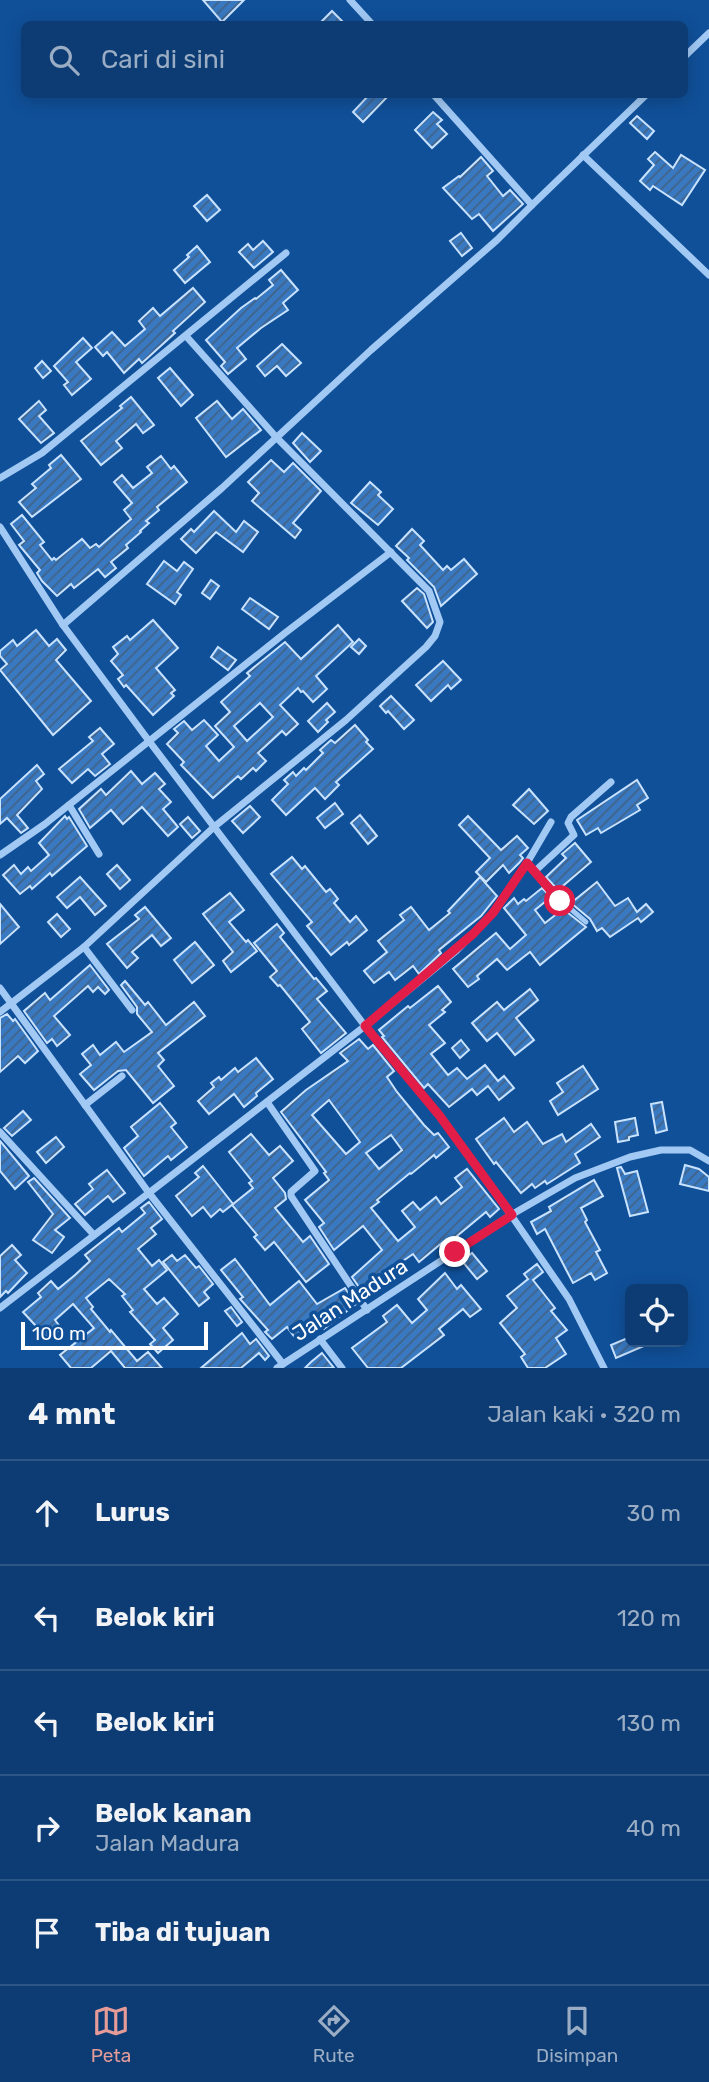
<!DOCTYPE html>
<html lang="id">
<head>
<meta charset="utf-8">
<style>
  :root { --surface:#0c3c73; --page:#1a477b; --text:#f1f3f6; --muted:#9aadc4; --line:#2c5685; --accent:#e69b98 }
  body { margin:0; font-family:Rubik,sans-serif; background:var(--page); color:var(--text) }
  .controls { position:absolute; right:21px; bottom:21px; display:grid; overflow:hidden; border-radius:10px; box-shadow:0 4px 18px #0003 }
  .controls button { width:63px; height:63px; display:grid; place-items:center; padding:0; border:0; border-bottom:2px solid var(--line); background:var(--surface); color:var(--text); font:35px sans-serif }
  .scale { position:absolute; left:21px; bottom:18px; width:187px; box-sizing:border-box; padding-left:7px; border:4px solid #fff; border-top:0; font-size:19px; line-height:24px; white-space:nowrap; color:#fff; -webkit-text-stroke:5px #105099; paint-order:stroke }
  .stop { position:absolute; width:21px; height:21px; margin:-16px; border:5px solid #e11d48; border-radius:50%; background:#fff }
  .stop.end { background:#e11d48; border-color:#fff; box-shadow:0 2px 7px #0008 }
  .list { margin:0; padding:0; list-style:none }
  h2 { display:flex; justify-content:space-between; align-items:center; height:91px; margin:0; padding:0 28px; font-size:30px }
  h2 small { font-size:23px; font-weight:400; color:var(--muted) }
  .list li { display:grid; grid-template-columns:46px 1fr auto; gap:21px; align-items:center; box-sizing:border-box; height:105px; padding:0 28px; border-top:2px solid var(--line) }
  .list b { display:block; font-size:26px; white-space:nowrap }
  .list p { margin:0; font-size:23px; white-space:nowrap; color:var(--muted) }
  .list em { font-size:23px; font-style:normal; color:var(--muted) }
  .icon { flex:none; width:38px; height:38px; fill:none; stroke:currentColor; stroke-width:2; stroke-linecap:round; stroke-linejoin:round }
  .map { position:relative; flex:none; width:709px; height:1368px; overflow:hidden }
  .search { position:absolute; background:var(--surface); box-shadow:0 4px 18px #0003; left:21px; right:21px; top:21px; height:77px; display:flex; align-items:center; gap:18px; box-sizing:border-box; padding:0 24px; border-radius:10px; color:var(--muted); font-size:26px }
  .sheet { height:616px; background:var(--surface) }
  nav { display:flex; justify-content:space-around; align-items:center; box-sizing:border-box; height:98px; border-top:2px solid var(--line); background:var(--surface); font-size:19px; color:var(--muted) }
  nav a { display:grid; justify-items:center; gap:4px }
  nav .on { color:var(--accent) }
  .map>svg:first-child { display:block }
  .building { fill:url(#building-hatch); stroke:#c9e3fe; stroke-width:2; fill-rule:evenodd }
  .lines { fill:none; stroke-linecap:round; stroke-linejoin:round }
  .service { stroke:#a1c9f4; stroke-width:5 }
  .minor { stroke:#a1c9f4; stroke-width:7 }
  .route { stroke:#e11d48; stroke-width:9 }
  .labels { text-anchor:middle; stroke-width:7; stroke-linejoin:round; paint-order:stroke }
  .street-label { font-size:21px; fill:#fff; stroke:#105099 }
</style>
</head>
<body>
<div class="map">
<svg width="709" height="1368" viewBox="0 0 709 1368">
  <defs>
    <pattern id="building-hatch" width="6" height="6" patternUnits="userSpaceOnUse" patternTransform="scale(1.75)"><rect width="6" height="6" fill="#3879c1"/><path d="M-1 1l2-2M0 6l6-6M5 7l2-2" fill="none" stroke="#426286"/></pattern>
  </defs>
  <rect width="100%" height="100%" fill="#105099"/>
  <!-- building -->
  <g class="building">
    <polygon points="203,0 244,0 222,22"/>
    <polygon points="332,11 345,24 319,24"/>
    <polygon points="370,94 390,94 363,122 353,112"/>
    <polygon points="433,112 442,120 437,124 447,134 432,148 415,130"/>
    <polygon points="637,116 654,131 647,139 630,123"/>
    <polygon points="655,152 673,168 681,155 705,170 682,205 653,186 650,190 640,181 654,165 648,159"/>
    <polygon points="481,157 493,171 487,176 503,196 510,190 523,204 493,231 479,214 472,219 443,188 459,176 460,177"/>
    <polygon points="207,195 220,210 207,221 194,206"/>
    <polygon points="461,233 472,248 462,256 450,241"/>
    <polygon points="263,241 273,252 254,268 239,252 248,244 253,250"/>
    <polygon points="197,246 210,262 185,283 174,270 189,257 187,255"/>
    <polygon points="281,270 298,290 283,303 288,310 261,328 237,348 246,359 228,374 221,366 225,362 206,340 241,308 255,298 256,299 273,285 269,280"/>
    <polygon points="193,288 205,302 173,331 175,333 142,363 139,359 124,373 107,352 103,356 95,347 112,332 125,346 145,329 139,321 153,308 160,316"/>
    <polygon points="83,338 92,348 76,362 91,379 72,395 64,385 68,382 54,366"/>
    <polygon points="282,344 301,363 286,376 277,366 265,376 257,366"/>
    <polygon points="42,361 51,371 43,378 35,368"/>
    <polygon points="170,368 193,395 181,406 158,378"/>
    <polygon points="131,397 154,425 143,433 136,424 116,441 122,448 101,465 81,441 122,408 120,406"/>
    <polygon points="39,401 46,410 39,416 54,433 41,443 19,419"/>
    <polygon points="217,401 232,419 243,409 261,430 226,457 196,418"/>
    <polygon points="302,433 321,451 310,462 293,443"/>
    <polygon points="61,455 81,479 32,517 19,502 36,488 32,484 51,468 49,465"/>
    <polygon points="161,456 171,469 174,466 187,482 157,507 159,510 146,521 149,523 140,531 141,532 126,545 128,548 111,562 116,568 105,577 98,569 74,588 71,584 57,596 42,581 37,573 40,570 19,545 24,541 11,524 22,515 44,542 40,545 52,560 54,558 56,560 82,539 90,548 96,544 99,547 131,519 124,510 132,503 114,482 122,475 133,488 152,473 147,467"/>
    <polygon points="271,460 284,472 293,463 321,491 293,523 301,530 295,538 252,501 259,493 248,482"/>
    <polygon points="370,482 381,492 378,495 393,509 378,525 351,503"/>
    <polygon points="214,511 236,532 244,521 258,532 243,552 216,532 196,553 181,539 191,529 194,532"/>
    <polygon points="412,529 424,541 420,545 443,570 447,566 451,570 464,559 477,574 441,606 434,587 407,560 409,558 396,546"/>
    <polygon points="164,561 177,571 184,562 193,569 177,592 181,595 175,604 147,584"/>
    <polygon points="211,580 219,586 210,599 202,593"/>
    <polygon points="417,588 424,594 433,622 427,628 402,601"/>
    <polygon points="250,598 278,617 269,629 242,609"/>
    <polygon points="153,620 178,648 156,668 175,690 171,693 174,696 153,715 126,685 124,687 118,679 123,675 111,661 118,654 113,647 127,636 130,640"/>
    <path d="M338,625L353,642L316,676L327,689L313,702L303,691L301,692L298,688L280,705L298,724L286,735L282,731L258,753L266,761L256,771L253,768L241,779L238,776L213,798L181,765L184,762L167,744L178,733L174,729L184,721L192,730L204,720L218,735L206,746L219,761L234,747L215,726L230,712L221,702L250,676L247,673L285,642L301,659ZM260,703L273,717L247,741L234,726Z"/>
    <polygon points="36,630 49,646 57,639 66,650 56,660 91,701 53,735 0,670 7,664 0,656 0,651 13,640 17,646"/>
    <polygon points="359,639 366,646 359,654 351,647"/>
    <polygon points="218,647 236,660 228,670 211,657"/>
    <polygon points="443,661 461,680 451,689 448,685 431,701 416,685"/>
    <polygon points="391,696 414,720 404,729 388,711 386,713 380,706"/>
    <polygon points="327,703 335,712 326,720 328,722 318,732 308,721"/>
    <polygon points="355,725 368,740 366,742 373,749 336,782 339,785 325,799 315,788 286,815 272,800 288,784 284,780 293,772 296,776 304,768 306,770 323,753 320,750 331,740 335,743"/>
    <polygon points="100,728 114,744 102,754 110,764 95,776 88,769 72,783 59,769 93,741 89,737"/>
    <polygon points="37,765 44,774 36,781 42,789 17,815 28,828 21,833 7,818 0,824 0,799"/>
    <polygon points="131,771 142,784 155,773 165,784 159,789 171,802 163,809 178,827 168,836 142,807 123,824 111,810 90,828 79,809 101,789 106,795"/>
    <polygon points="637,780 648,798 637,805 640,810 601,833 598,828 586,835 577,820"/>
    <polygon points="529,789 548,811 534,824 513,805"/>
    <polygon points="335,803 343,814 325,828 317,818"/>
    <polygon points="250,806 260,817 243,833 232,821"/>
    <polygon points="360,815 377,836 368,844 351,823"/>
    <polygon points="65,816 67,819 69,817 87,846 52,876 50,873 32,889 30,886 20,894 3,875 14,865 21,874 28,867 31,871 49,855 39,843"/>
    <polygon points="468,816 501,850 517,836 528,848 520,855 523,858 519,863 509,873 503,865 486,882 476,872 490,858 459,825"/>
    <polygon points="188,817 200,831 192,838 180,824"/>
    <polygon points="575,843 591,862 558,890 546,877 566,858 562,854"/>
    <polygon points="292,857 302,869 305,866 326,892 330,889 338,899 334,903 350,922 356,916 367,930 349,945 347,942 331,955 307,926 312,922 271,874"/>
    <polygon points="117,865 130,880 120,889 107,874"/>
    <polygon points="80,877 106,906 95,915 80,897 67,908 57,897"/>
    <polygon points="480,877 497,896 481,916 439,950 441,953 419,974 413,966 395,980 389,972 374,983 364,971 387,952 378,941 404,920 400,915 411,907 429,930 450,913 448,911"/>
    <polygon points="597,882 615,906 628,898 637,912 646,904 653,912 641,922 638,918 610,937 602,928 597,931 590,919 571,903"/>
    <polygon points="542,888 551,897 535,910 545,923 563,909 586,927 540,965 530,952 507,970 497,959 477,976 479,979 468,987 453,969 496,933 510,949 526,935 504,908 514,898 518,904 524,899 526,901"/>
    <polygon points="230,893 244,910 229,922 246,942 248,940 257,951 231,972 223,961 233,952 203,914"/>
    <polygon points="0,904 19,927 0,944"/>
    <polygon points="145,907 171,938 161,946 152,935 132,952 138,958 127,968 107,944 139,919 135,915"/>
    <polygon points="57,914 70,929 61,937 48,922"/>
    <polygon points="277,924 284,933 280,937 314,979 316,978 327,991 317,999 346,1033 321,1053 302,1029 310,1022 280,985 278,986 270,977 277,971 254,943"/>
    <polygon points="195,942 214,965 192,983 174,960"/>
    <polygon points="90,965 109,990 105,994 98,987 93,992 88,986 54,1016 70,1035 57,1046 52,1039 47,1043 24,1011 45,993 50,1000"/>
    <polygon points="125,981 145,1005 148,1002 166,1025 194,1002 205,1016 158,1053 164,1060 158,1066 174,1086 153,1103 126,1070 118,1071 94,1090 80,1074 91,1065 82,1054 93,1045 100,1055 116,1042 124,1052 152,1032 137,1014 137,1007 121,985"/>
    <polygon points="438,986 451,1002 442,1010 445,1012 429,1025 445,1043 431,1054 448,1075 457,1068 467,1079 485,1065 498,1081 504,1076 514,1088 499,1100 488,1086 477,1095 472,1089 449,1107 428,1084 424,1088 382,1037 384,1036 379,1030 408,1006 410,1008"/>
    <polygon points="530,989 538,1000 516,1018 534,1040 515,1055 497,1033 487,1041 472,1023 497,1002 504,1010"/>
    <polygon points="7,1014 13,1021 15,1019 38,1051 25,1063 18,1056 0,1072 0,1018"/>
    <path d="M359,1039L368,1049L373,1045L394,1071L387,1077L397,1092L424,1125L434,1135L438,1133L449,1147L436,1158L434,1155L411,1174L410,1173L377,1200L379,1202L371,1208L398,1241L415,1227L402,1211L413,1202L420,1210L436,1197L441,1204L462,1187L455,1178L467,1169L499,1209L490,1217L486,1212L457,1236L459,1238L447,1248L443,1242L419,1262L413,1254L361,1290L352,1277L382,1250L363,1226L334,1250L319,1227L324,1223L305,1200L329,1180L324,1173L326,1172L281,1112L306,1090L348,1061L340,1053ZM329,1100L360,1142L346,1154L312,1115ZM391,1135L402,1150L379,1169L366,1153Z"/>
    <polygon points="461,1040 469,1050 460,1058 452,1048"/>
    <polygon points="256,1058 273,1079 256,1093 257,1096 244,1107 234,1094 209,1114 198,1101 214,1087 211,1083 219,1077 221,1080 235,1068 238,1072"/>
    <polygon points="583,1066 598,1089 558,1115 550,1101 563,1092 557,1083"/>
    <polygon points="662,1102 667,1130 656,1133 651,1104"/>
    <polygon points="160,1103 176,1123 171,1127 187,1147 171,1160 168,1156 144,1176 124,1148 138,1136 131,1127"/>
    <polygon points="23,1111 31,1120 12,1136 4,1128"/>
    <polygon points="504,1118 514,1132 527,1122 543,1144 562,1134 566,1142 591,1124 600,1137 575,1154 580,1163 547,1184 545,1181 535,1188 532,1184 521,1193 496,1162 494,1164 476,1139"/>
    <polygon points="635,1118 638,1135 629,1137 629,1140 618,1142 615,1122"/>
    <polygon points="251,1134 269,1155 280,1146 293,1161 273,1178 285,1193 286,1199 275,1208 303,1242 310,1236 329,1264 306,1282 274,1242 265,1250 254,1237 257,1235 232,1205 253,1188 249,1183 252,1181 229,1152"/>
    <polygon points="56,1137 64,1147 46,1163 37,1152"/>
    <polygon points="0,1141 29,1176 15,1189 0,1171"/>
    <polygon points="685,1165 699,1169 709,1177 709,1191 680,1184"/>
    <polygon points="203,1166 233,1204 223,1212 220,1209 211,1217 203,1207 192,1216 176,1196 199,1177 195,1173"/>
    <polygon points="621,1167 625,1174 637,1171 648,1212 630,1216 617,1168"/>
    <polygon points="107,1170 125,1193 113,1202 108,1196 85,1215 75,1204 93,1189 89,1184"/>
    <polygon points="34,1178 70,1218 55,1230 64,1237 52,1253 33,1240 53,1214 28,1182"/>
    <polygon points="594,1180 603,1196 581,1208 587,1220 585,1222 600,1250 596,1252 607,1273 595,1280 591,1273 573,1283 545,1229 537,1234 531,1222 551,1211 549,1207"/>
    <polygon points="149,1202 162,1219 151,1228 156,1234 138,1249 152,1266 159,1260 167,1270 144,1289 157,1304 164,1298 178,1314 163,1328 173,1340 158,1353 150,1344 155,1340 130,1312 133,1310 122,1296 125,1294 109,1279 86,1298 93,1307 91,1309 110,1332 111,1330 137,1361 148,1352 162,1368 125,1368 111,1351 91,1368 71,1368 60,1355 94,1328 73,1304 55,1320 61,1328 48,1339 23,1312 41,1297 38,1293 51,1281 58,1289 75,1275 90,1261 85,1255 119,1228 122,1232 145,1213 141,1208"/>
    <polygon points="12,1245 21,1255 15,1260 27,1273 8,1293 6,1291 0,1297 0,1256"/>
    <polygon points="472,1253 487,1271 477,1279 462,1261"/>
    <polygon points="172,1255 177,1261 185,1255 196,1268 199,1266 213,1284 204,1292 209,1298 199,1306 163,1262"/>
    <polygon points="235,1259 270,1305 299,1281 317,1304 345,1288 356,1304 324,1329 317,1321 296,1339 287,1327 272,1339 265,1332 268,1330 240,1299 243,1297 221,1270"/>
    <polygon points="537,1264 543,1272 533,1280 555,1308 551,1311 567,1330 556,1338 566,1354 545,1368 528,1368 521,1357 525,1354 500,1323 517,1308 507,1296 528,1279 524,1274"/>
    <polygon points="445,1273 457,1289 461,1285 481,1309 470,1317 463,1309 439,1329 444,1335 401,1368 368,1368 352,1348 387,1322 383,1316 397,1305 412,1323 427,1310 418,1299"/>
    <polygon points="231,1307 242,1322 237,1326 225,1311"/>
    <polygon points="242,1333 250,1344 256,1339 269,1356 265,1360 259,1353 241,1368 201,1368"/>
    <polygon points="630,1337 630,1342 653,1342 616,1358 611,1345"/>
    <polygon points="322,1353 334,1368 305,1368 311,1362"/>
  </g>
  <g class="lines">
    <!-- service -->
    <polyline class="service" points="527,863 560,900 586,922"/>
    <!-- minor -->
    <g class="minor">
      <polyline points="350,0 372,24"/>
      <polyline points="684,57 709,33"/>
      <polyline points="583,155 709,275"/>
      <polyline points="532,205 647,94"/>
      <polyline points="0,478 42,453 286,253"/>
      <polyline points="0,527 63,625 149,741 365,1026 439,1115 511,1215 569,1299 604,1368"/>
      <polyline points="63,625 222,488 371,350 497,240 532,205 433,94"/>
      <polyline points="69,805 99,854"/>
      <polyline points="0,855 45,824 285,633 391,552"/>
      <polyline points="534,872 574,835 568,823 571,817 611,782"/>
      <polyline points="84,947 132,1010"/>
      <polyline points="0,988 149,1193 283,1364"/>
      <polyline points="0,1012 84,947 214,827 346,720 426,647 435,636 440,622 429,591 276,437 186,336"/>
      <polyline points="267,1102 315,1171 291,1192 291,1196 367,1310"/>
      <polyline points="85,1105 122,1076"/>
      <polyline points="0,1132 94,1235"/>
      <polyline points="0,1308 365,1026 456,951 493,913 527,863 551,822"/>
      <polyline points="320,1339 342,1368"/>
      <polyline points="277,1368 511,1215 575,1178 630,1157 661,1150 690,1150 709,1161"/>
    </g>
  </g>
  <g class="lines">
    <!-- route -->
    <polyline class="route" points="455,1252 512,1215 439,1115 365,1026 473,934 493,913 527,863 560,901"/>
  </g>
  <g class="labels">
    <!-- street labels -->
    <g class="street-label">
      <text transform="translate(350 1300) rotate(-33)" y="7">Jalan Madura</text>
    </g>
  </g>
</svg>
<div class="controls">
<button><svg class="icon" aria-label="locate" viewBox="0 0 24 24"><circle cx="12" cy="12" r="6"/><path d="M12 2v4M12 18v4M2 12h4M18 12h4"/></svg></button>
</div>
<div class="scale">100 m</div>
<div class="stop" style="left:560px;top:901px"></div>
<div class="stop end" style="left:455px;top:1252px"></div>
<div class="search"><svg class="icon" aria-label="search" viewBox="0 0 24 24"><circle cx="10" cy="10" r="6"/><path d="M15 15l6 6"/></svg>Cari di sini</div>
</div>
<section class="sheet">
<h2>4 mnt<small>Jalan kaki · 320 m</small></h2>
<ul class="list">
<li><svg class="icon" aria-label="ahead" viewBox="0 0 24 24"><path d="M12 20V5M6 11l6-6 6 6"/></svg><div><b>Lurus</b></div><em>30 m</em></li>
<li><svg class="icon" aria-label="left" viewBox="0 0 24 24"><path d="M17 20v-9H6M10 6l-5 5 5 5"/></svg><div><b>Belok kiri</b></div><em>120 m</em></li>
<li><svg class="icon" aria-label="left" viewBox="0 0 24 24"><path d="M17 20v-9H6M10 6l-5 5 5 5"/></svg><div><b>Belok kiri</b></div><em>130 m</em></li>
<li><svg class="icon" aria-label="right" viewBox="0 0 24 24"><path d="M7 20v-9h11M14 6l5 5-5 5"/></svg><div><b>Belok kanan</b><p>Jalan Madura</p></div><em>40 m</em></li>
<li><svg class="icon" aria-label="arrive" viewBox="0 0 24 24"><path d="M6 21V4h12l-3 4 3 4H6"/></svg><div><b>Tiba di tujuan</b></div></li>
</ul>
</section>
<nav>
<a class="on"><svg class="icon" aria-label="map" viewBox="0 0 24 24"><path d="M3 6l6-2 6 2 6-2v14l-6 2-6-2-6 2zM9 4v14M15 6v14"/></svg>Peta</a>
<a><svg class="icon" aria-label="directions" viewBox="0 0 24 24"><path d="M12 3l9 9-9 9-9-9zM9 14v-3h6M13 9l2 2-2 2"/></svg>Rute</a>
<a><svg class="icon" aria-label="saved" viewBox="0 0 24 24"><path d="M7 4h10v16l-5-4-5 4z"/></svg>Disimpan</a>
</nav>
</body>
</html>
